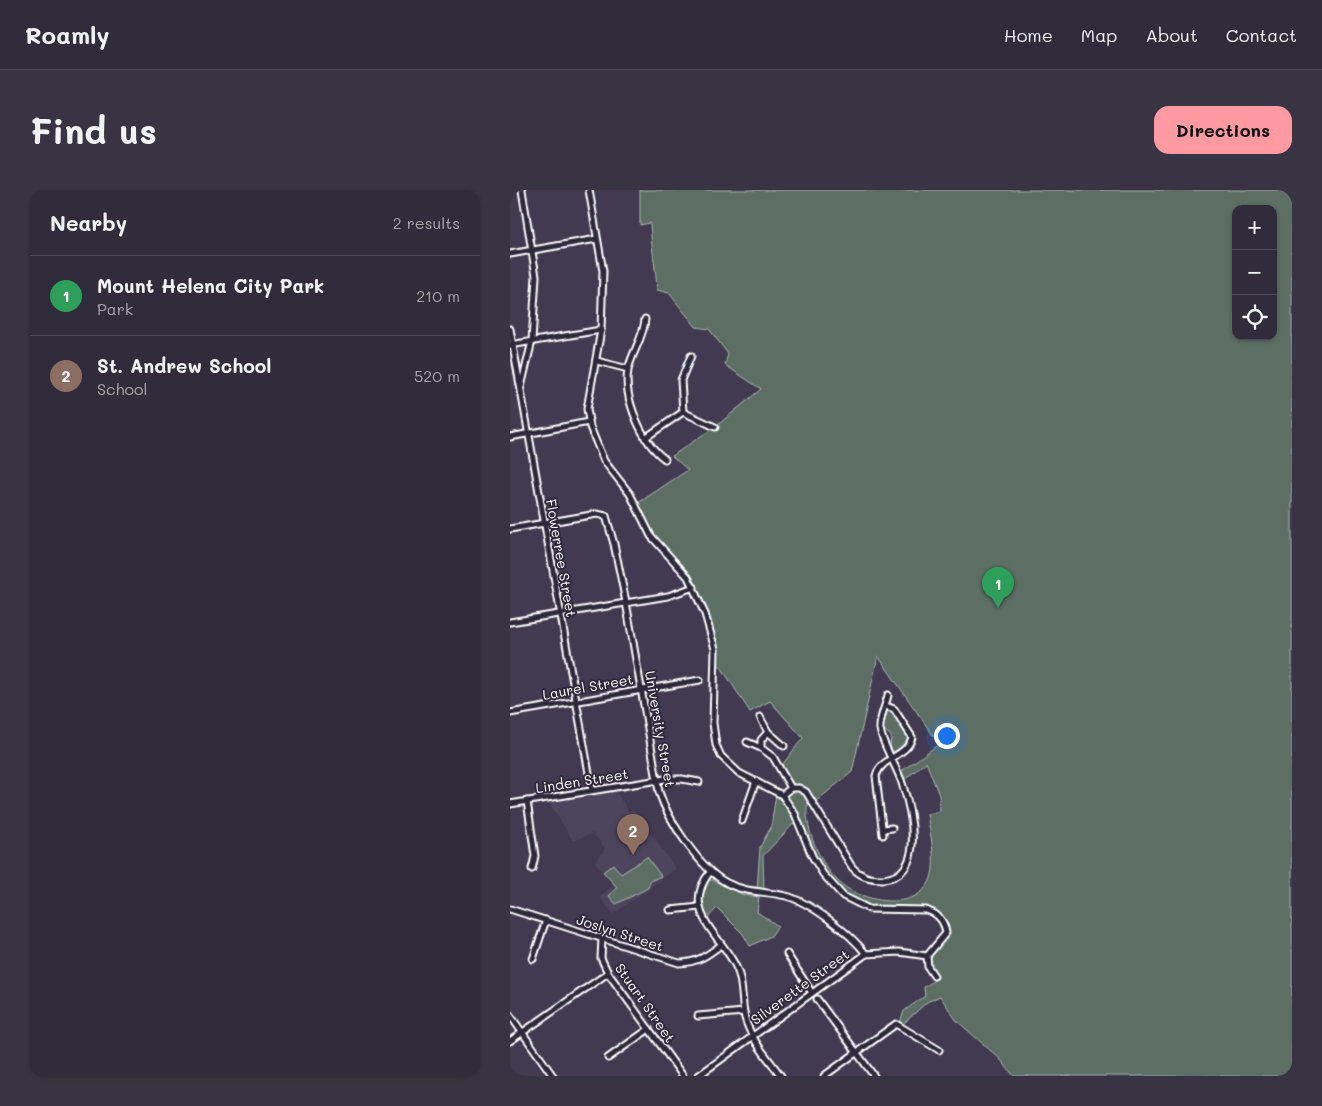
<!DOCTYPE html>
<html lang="en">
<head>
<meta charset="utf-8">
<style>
  :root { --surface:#312c3c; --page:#393443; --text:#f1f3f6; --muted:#a8a7af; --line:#4c4856; --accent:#ff9aa2 }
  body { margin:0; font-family:Mali,sans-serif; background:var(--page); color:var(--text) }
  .controls { position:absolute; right:15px; top:15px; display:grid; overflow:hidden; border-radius:10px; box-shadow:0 1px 4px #0004 }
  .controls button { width:45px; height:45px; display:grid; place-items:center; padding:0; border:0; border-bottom:1px solid var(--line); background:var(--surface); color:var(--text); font:25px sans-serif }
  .you { position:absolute; left:436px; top:545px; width:18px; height:18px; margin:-12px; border:4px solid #fff; border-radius:50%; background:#1a73e8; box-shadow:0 0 0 8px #1a73e833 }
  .badge { display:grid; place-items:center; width:32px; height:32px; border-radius:50%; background:var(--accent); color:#fff; font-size:16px; font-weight:700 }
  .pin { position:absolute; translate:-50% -41px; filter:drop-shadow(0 1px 2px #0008) }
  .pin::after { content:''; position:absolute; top:26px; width:18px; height:15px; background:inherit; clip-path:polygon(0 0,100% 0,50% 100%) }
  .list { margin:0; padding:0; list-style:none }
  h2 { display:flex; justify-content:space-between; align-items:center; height:65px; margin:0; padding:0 20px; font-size:21px }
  h2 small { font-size:16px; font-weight:400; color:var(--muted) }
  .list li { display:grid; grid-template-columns:32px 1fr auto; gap:15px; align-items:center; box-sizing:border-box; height:80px; padding:0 20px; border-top:1px solid var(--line) }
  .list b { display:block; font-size:19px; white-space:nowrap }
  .list p { margin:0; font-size:16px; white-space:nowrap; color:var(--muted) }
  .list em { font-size:16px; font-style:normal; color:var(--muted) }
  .icon { flex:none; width:28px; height:28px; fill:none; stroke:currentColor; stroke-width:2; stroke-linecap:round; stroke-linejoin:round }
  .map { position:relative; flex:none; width:782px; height:886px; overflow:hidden; border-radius:15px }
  header { display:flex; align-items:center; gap:30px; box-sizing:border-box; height:70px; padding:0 25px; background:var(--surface); border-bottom:1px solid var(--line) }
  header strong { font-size:24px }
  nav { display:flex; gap:28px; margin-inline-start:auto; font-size:18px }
  .intro { display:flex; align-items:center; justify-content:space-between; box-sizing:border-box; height:120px; padding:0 30px }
  h1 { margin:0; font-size:35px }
  .button { padding:12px 22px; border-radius:15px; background:var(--accent); color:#111; font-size:18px; font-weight:700 }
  main { display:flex; gap:30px; padding:0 30px }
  aside { flex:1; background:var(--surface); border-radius:15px; box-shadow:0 1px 4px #0004 }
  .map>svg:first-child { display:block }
  .built { fill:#4d455d }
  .green { fill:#5d6e65; stroke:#aeb6b2; fill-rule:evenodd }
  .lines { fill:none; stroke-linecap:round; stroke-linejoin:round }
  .street-casing { stroke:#fff; stroke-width:9 }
  .street { stroke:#2f2a3d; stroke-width:5 }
  .labels { text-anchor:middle; stroke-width:4; stroke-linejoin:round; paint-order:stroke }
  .street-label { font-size:14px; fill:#fff; stroke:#2f2a3d }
</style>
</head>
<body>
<header>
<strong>Roamly</strong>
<nav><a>Home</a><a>Map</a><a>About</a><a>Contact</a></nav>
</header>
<div class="intro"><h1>Find us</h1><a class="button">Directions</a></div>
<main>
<aside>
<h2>Nearby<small>2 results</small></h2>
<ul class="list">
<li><span class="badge" style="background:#2e9e5b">1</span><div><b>Mount Helena City Park</b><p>Park</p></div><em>210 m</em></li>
<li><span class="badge" style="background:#8d6e63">2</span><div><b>St. Andrew School</b><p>School</p></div><em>520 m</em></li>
</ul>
</aside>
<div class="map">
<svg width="782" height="886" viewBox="0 0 782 886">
  <rect width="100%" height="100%" fill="#413a50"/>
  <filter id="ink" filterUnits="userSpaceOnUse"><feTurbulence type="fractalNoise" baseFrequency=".02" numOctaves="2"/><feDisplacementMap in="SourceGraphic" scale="10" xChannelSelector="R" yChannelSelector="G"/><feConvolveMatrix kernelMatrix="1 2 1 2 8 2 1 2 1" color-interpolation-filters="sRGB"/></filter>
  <g filter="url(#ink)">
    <!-- built -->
    <polygon class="built" points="105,600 119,622 123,619 166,679 103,724 90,707 104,695 85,672 95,659 83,643 63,651 38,611"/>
    <!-- green -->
    <g class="green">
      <path d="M130,0H782V886H504L489,868L446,830L430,806L417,812L393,834L390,832L394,821L415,806L414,797L428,788C424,782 419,775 420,767C423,751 452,748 432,725C419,710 380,719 362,717C351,716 339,708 331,701C306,681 299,650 287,622C284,616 279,612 276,606L278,602C289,597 294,605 300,614L297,616C295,640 311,675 328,691C349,712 408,724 421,688C427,670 420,643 417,624L430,621L429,605L416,572L393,591L390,582L429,554L368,466L342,582L305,612L294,597L280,594L272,575L293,548L260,511L240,522L211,477L207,474L204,443L184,393L143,346L128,313L178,280L162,266L210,233L251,199L215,175L218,164L199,139L186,137L159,103L147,100C146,77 141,56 140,33L130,35ZM726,19H763V146H726Z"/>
      <polygon points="381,520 400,547 399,553 385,562 380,558 381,546 372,538 376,522"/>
      <polygon points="266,604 275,612 285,632 253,666 254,701 247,700 250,657 261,637"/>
      <polygon points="137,667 151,686 140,691 138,698 106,714 99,706 107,697 93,682 103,674 111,684"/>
      <polygon points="199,690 202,690 234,705 249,707 247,722 268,736 261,746 240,756 233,744 207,718 196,730 192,707"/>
    </g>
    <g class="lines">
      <!-- street casing -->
      <g class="street-casing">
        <g id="street">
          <path d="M79,0L93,81L91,140L77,219L80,237L94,271L120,304L141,346L178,387L195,424L205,459L203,533L206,555L211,566L229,583L272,605L285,624L302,666L313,684L333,706L359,719L416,720C428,724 434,730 436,743L417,766L418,777L424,786"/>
          <polyline points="0,64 87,49"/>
          <path d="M135,129C134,147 122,162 118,180C113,208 132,253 155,269"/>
          <polyline points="0,139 82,600"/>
          <polyline points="0,155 91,140"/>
          <polyline points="181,166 171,190 173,222 205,237"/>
          <polyline points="87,171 118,179"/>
          <polyline points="11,197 22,151 26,86 12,0"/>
          <polyline points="0,247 79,232"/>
          <polyline points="135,248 173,222"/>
          <path d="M0,339L87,324L96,326L104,354L116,412L149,602C158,630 190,679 217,693C235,703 256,701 276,706C300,712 341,744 356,764"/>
          <polyline points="0,432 158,406 184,397"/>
          <polyline points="0,523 190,490"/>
          <polyline points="250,527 258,542 274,556"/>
          <polyline points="258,542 251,550 251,558 263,567 281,598"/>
          <polyline points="237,552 251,558"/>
          <path d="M272,605L281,598H289L296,602L342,677C351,687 360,689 373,689C417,686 401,619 392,593C387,577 372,554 370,539C369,528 376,515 378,505"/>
          <polyline points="17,611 25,666 22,679"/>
          <polyline points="0,614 155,589 172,589 189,592"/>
          <polyline points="232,631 246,591"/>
          <polyline points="373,639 382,638"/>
          <path d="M373,645L366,586C371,567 398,566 402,547L384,519L376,516"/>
          <path d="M200,682C169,722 213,746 227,779C234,795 231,812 235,828C241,850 258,868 271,886"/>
          <path d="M0,719L169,773C187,773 198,765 211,755"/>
          <polyline points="160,720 190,717"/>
          <polyline points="92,749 91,768 98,783 173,886"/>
          <polyline points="277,764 302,803"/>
          <polyline points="23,769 36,730"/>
          <polyline points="307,809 364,886"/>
          <polyline points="0,825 43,886"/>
          <polyline points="188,826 234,822"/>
          <polyline points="0,851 98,783"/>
          <polyline points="98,868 139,839"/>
          <polyline points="188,886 356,764 389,762 417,766"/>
          <polyline points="314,886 386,834 429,860"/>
        </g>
      </g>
      <!-- street -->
      <use href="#street" class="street"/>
    </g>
  </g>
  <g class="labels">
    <!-- street labels -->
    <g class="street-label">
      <text transform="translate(51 368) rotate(80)" y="5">Flowerree Street</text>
      <text transform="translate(78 497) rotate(-10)" y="5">Laurel Street</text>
      <text transform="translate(150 539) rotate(80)" y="5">University Street</text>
      <text transform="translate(72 591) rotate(-9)" y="5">Linden Street</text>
      <text transform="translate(110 743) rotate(18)" y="5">Joslyn Street</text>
      <text transform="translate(290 797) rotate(-36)" y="5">Silverette Street</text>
      <text transform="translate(135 813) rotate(55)" y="5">Stuart Street</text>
    </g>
  </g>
</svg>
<div class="controls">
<button>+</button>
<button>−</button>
<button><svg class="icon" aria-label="locate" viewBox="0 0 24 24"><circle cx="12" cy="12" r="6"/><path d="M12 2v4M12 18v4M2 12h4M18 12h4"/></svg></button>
</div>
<div class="you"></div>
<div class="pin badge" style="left:488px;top:418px;background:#2e9e5b">1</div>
<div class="pin badge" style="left:123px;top:665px;background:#8d6e63">2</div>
</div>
</main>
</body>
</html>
